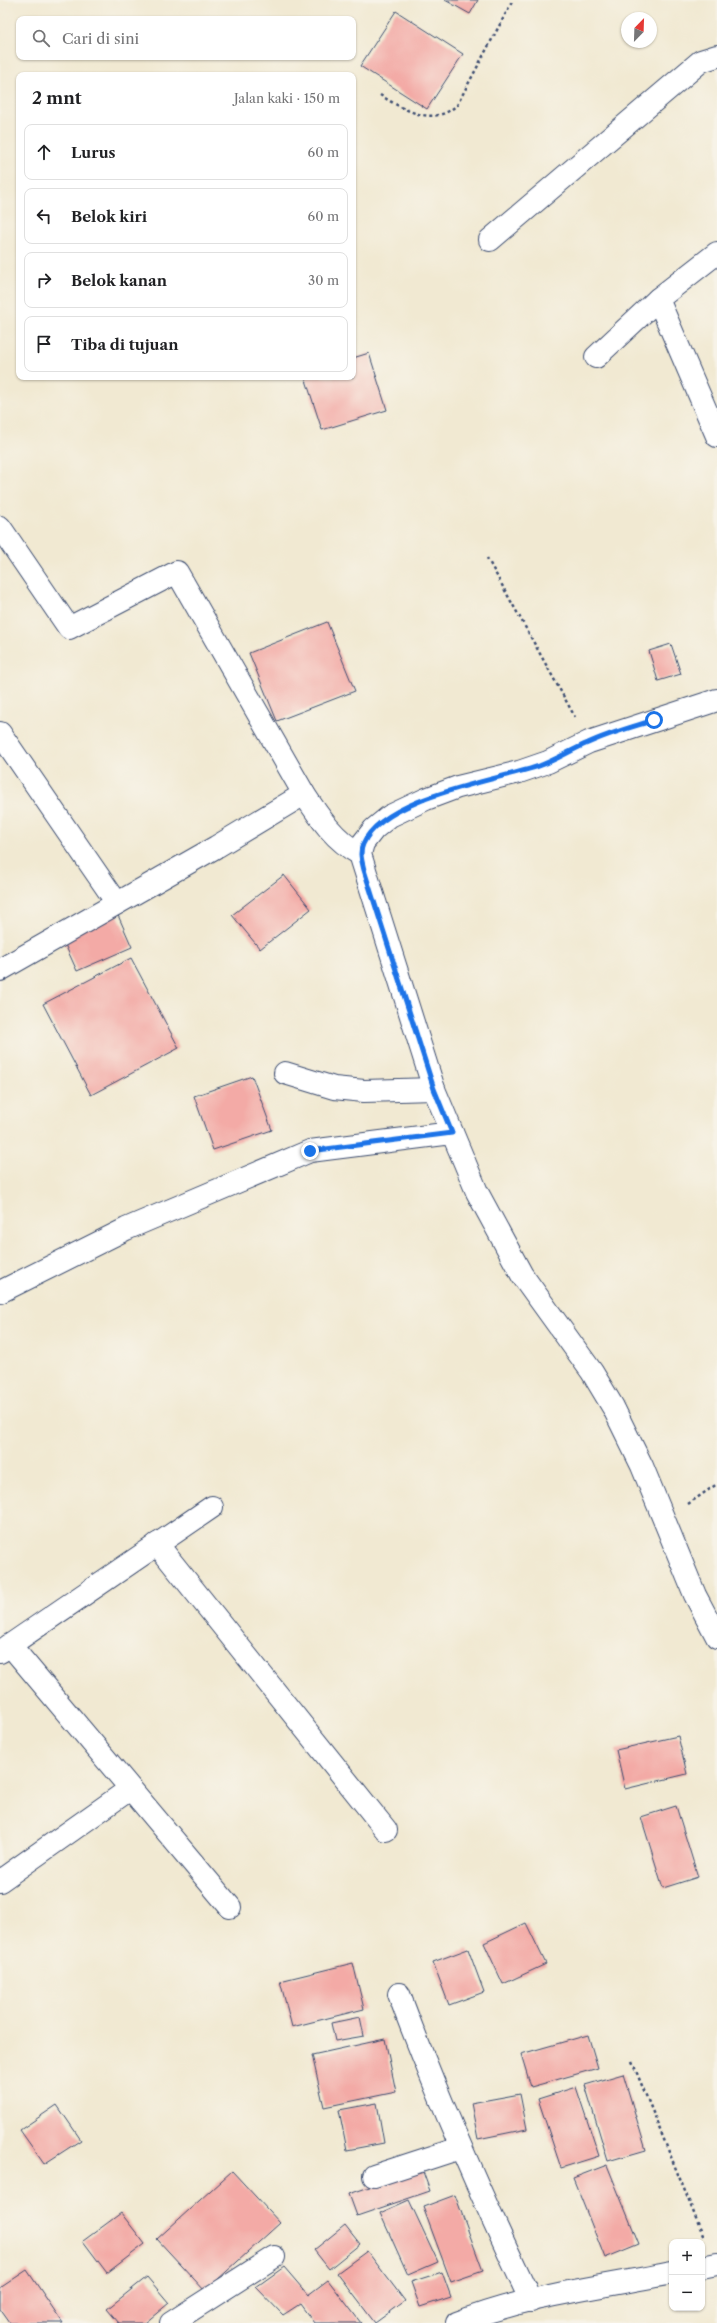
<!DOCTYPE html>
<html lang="id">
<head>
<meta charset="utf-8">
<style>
  :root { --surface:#fff; --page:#f6f6f6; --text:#202124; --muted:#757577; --line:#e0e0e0 }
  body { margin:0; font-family:"Libre Caslon Text",serif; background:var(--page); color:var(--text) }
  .controls { position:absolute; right:12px; bottom:12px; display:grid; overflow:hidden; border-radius:8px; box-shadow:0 1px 3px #0004 }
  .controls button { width:36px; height:36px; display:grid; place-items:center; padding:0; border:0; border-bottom:1px solid var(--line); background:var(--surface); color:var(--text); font:20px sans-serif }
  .compass { position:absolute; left:621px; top:12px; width:36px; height:36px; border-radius:50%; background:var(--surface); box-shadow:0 1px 3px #0004; rotate:23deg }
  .stop { position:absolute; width:12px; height:12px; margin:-9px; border:3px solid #1a73e8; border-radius:50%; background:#fff }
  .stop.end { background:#1a73e8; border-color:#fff; box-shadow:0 1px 4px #0008 }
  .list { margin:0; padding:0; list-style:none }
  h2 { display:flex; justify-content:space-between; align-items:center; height:52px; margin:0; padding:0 16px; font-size:17px }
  h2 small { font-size:13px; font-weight:400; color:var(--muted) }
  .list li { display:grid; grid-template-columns:26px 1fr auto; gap:12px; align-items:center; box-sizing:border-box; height:56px; margin:0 8px 8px; padding:0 8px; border:1px solid var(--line); border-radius:8px }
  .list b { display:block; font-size:15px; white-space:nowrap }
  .list em { font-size:13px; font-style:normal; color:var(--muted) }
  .icon { flex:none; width:22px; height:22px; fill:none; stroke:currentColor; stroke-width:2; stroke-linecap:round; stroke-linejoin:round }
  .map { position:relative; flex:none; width:717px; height:2323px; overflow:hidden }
  .search { position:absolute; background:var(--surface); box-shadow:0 1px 3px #0004; left:16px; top:16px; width:340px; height:44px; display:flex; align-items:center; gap:10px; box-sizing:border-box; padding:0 14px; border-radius:8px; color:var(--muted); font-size:15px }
  .panel { position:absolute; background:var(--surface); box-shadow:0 1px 3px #0004; left:16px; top:72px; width:340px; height:308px; border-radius:8px }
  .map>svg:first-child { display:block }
  .building { fill:#f3aaa6 }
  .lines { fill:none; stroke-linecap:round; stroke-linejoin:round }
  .minor-casing { stroke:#3b4b6f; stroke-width:24 }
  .path { stroke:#3b4b6f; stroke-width:2.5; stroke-dasharray:3 3; stroke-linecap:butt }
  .minor { stroke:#fff; stroke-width:22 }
  .route { stroke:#1a73e8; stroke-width:5 }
</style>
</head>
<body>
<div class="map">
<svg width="717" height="2323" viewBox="0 0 717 2323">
  <rect width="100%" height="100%" fill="#f7f3e8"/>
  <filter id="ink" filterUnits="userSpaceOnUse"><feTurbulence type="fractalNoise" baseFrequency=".025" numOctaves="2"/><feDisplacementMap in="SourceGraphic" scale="8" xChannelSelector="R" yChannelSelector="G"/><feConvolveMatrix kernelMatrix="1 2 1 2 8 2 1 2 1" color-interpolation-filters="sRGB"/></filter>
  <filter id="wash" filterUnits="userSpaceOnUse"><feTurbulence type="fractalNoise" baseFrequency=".012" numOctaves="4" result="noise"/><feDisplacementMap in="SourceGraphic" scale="16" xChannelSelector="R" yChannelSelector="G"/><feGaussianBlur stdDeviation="0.9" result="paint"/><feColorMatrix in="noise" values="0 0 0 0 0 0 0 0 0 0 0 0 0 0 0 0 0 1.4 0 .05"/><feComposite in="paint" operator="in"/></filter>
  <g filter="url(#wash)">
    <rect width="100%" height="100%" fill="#f1e9d2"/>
    <g id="blocks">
      <!-- building -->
      <g class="building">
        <polygon points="445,0 478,0 470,14"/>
        <polygon points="396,11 463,54 427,109 360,66"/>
        <polygon points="369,353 387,410 322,430 305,377 353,377 353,358"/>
        <polygon points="327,622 355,691 277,721 249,653"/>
        <polygon points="671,644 681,674 658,681 649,651"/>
        <polygon points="284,875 311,909 260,949 232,915"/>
        <polygon points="117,913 132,947 77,971 62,938"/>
        <polygon points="131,958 179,1048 91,1095 43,1004"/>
        <polygon points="252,1076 272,1130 213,1150 194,1096"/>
        <polygon points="678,1736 687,1774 625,1789 616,1750"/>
        <polygon points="676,1806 698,1877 663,1888 641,1817"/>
        <polygon points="526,1923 546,1964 503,1984 484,1943"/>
        <polygon points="468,1949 484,1992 449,2005 433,1962"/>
        <polygon points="353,1963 364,2009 292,2027 280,1981"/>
        <polygon points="360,2017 364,2036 335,2041 331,2023"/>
        <polygon points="588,2035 598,2068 531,2087 521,2054"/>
        <polygon points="385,2039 396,2092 324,2107 312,2055"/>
        <polygon points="623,2074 646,2150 608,2161 585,2085"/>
        <polygon points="576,2087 599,2156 561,2168 538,2099"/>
        <polygon points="520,2094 527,2129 478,2139 471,2103"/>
        <polygon points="377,2103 384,2143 347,2150 339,2110"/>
        <polygon points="57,2105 81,2140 44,2164 20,2130"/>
        <polygon points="607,2165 639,2244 605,2258 573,2178"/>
        <polygon points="422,2169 430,2191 357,2216 349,2194"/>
        <polygon points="232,2171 280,2223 205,2291 157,2239"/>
        <polygon points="455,2195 483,2271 451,2282 423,2207"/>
        <polygon points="409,2200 438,2262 408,2275 380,2213"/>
        <polygon points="121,2213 145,2244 107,2273 83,2241"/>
        <polygon points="345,2225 360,2244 329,2269 314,2250"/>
        <polygon points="367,2251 405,2301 375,2323 337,2273"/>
        <polygon points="284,2267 308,2295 328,2280 361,2323 314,2323 300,2304 283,2315 256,2287"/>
        <polygon points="27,2270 63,2323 10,2323 0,2309 0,2288"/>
        <polygon points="442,2272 451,2297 420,2307 411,2282"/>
        <polygon points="147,2277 169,2303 145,2323 119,2323 107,2309"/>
      </g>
    </g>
  </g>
  <g filter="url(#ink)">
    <use href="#blocks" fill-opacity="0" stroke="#3b4b6f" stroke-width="1"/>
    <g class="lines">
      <!-- minor casing -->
      <g class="minor-casing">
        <g id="minor">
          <polyline points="490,240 701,61 717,56"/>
          <polyline points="717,253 658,299 717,436"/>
          <polyline points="596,357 658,299"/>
          <path d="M0,527L69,628L177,572L304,794C319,817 335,841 360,854"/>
          <polyline points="717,700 589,742 548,762 519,772 458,787 426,799 390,816 374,829 363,843 360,854 434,1089 477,1192 522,1275 592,1372 613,1407 642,1466 695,1595 717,1637"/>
          <polyline points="0,733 117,903"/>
          <polyline points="0,970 216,847 304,794"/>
          <polyline points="285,1073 334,1088 364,1091 434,1089"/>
          <polyline points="0,1292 126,1229 310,1151 452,1133"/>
          <polyline points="157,1544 386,1830"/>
          <polyline points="10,1645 230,1907"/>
          <polyline points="0,1652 212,1507"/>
          <polyline points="0,1881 130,1789"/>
          <path d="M399,1994C438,2099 483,2200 531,2301"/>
          <polyline points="374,2176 460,2148"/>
          <polyline points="702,2267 717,2264"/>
          <polyline points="171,2323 274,2257"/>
          <path d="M457,2323C524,2296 601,2287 672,2273"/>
        </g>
      </g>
      <!-- path -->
      <g class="path">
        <path d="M380,95C403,109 432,128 457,105L513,0"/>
        <polyline points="487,558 575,717"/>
        <polyline points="688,1504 717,1484"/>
        <polyline points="632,2061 704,2238"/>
      </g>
      <!-- minor -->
      <use href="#minor" class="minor"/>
    </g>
  </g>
  <g class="lines" filter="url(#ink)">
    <!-- route -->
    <path class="route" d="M310,1151L452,1133L434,1089L364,870C362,861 359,853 363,844C383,797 495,781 539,766C556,760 571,750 588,743C609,733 632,727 654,720"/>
  </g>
</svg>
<div class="controls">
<button>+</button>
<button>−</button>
</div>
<svg class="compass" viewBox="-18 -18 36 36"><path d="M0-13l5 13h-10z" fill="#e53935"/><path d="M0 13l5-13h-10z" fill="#757577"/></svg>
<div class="stop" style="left:654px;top:720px"></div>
<div class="stop end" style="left:310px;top:1151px"></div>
<div class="search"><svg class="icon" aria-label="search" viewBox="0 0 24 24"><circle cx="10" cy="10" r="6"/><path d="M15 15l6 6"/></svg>Cari di sini</div>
<section class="panel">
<h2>2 mnt<small>Jalan kaki · 150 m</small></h2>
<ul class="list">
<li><svg class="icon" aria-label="ahead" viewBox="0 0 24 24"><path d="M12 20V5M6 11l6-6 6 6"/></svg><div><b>Lurus</b></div><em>60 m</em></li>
<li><svg class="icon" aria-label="left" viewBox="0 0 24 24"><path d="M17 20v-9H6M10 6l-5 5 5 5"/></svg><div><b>Belok kiri</b></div><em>60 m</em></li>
<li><svg class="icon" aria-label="right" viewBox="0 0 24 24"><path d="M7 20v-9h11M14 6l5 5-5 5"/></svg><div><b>Belok kanan</b></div><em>30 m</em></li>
<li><svg class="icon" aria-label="arrive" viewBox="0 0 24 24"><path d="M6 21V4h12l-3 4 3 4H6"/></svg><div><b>Tiba di tujuan</b></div></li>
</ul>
</section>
</div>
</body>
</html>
